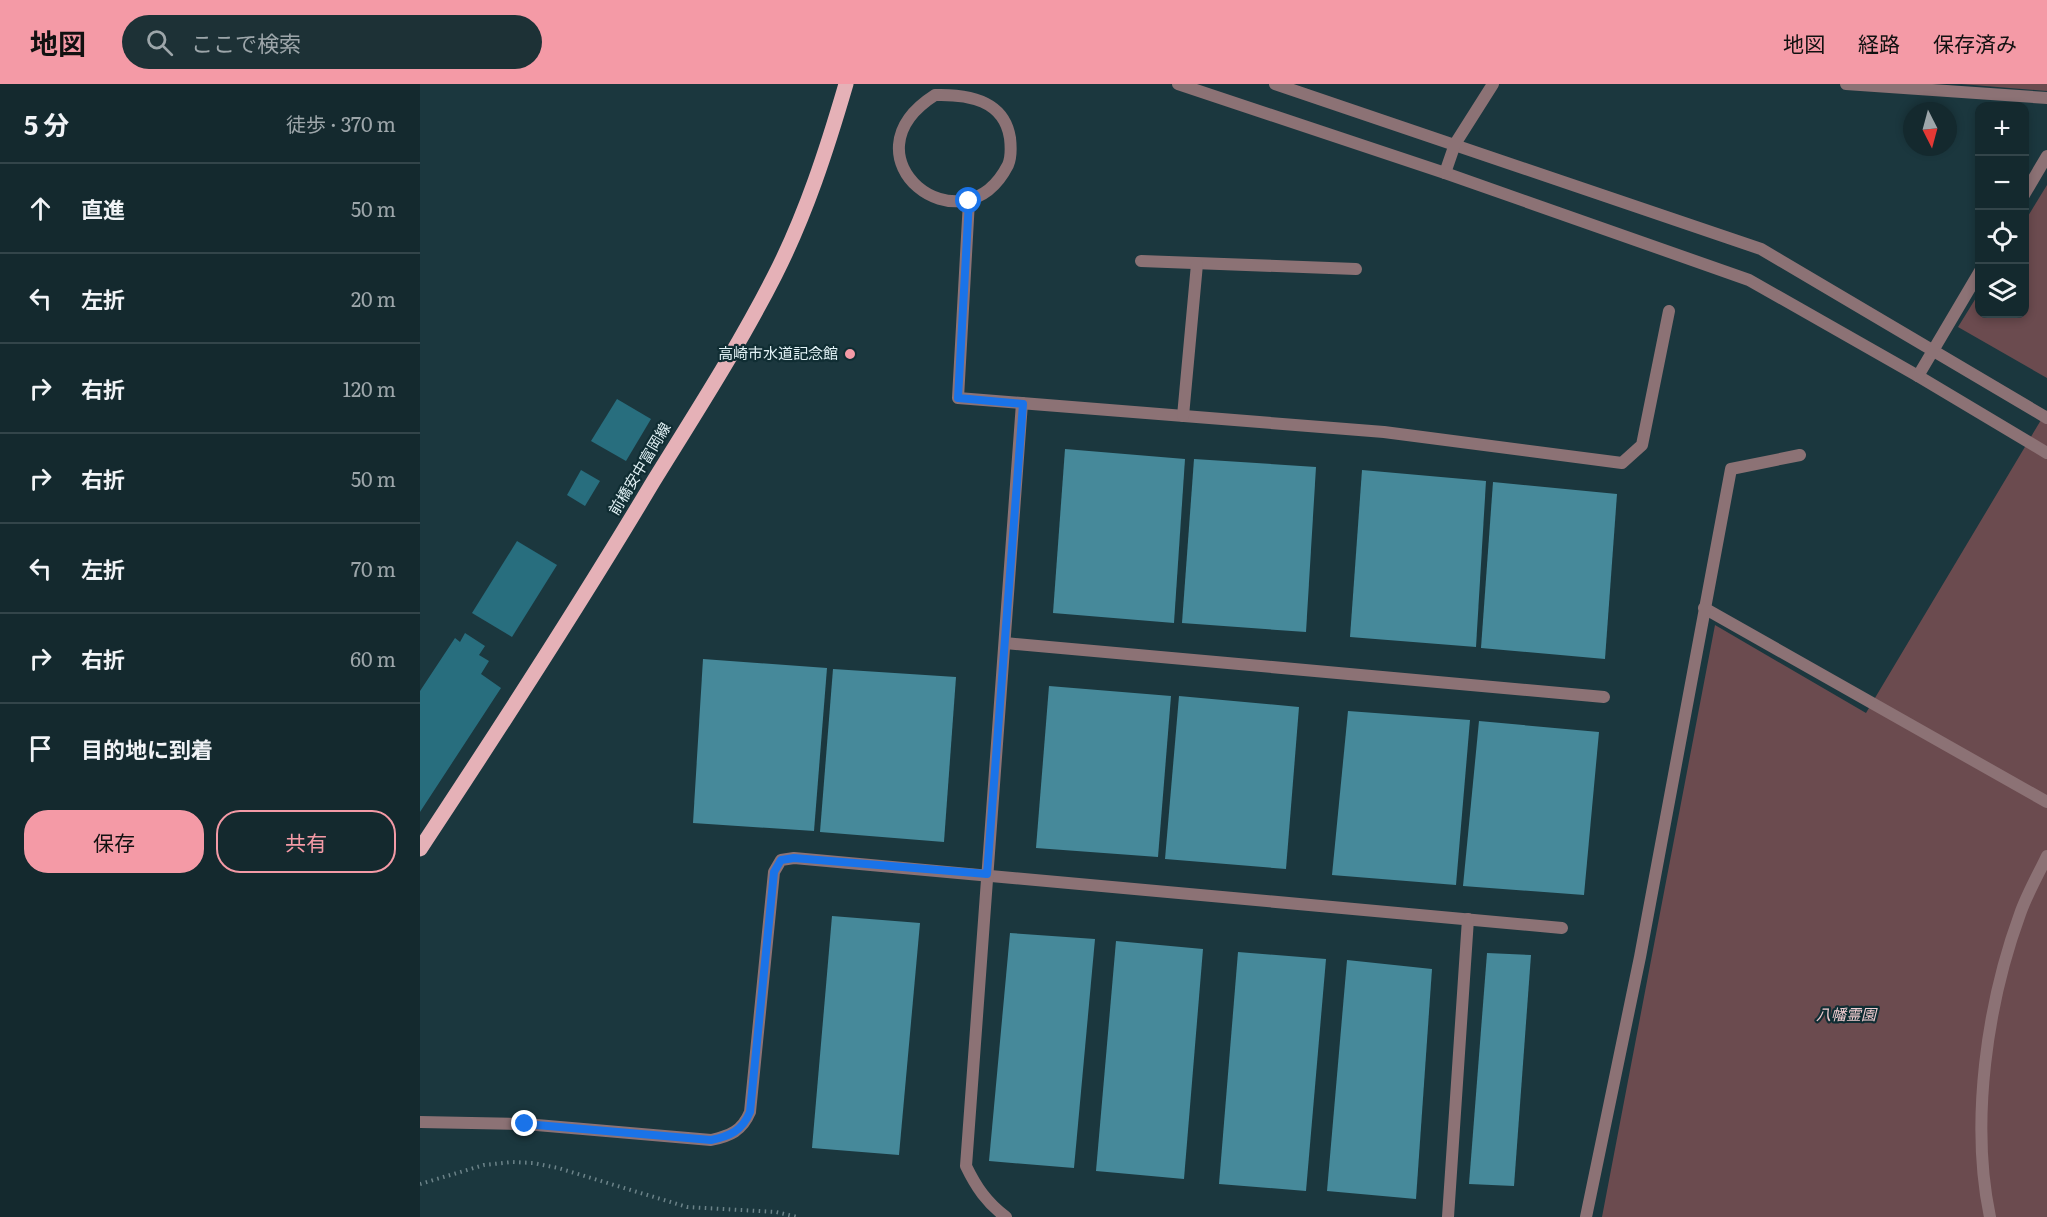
<!DOCTYPE html>
<html lang="ja">
<head>
<meta charset="utf-8">
<style>
  :root { --surface:#14292e; --page:#1d3136; --text:#f1f3f6; --muted:#9da6aa; --line:#33454a; --accent:#f49aa6 }
  body { margin:0; font-family:Literata,"Noto Sans JP",serif; background:var(--page); color:var(--text) }
  .controls { position:absolute; right:18px; top:18px; display:grid; overflow:hidden; border-radius:12px; box-shadow:0 3px 9px #0003 }
  .controls button { width:54px; height:54px; display:grid; place-items:center; padding:0; border:0; border-bottom:2px solid var(--line); background:var(--surface); color:var(--text); font:30px sans-serif }
  .compass { position:absolute; left:1483px; top:18px; width:54px; height:54px; border-radius:50%; background:var(--surface); box-shadow:0 3px 9px #0003; rotate:174deg }
  .stop { position:absolute; width:18px; height:18px; margin:-14px; border:4px solid #1a73e8; border-radius:50%; background:#fff }
  .stop.end { background:#1a73e8; border-color:#fff; box-shadow:0 2px 6px #0008 }
  .list { margin:0; padding:0; list-style:none }
  h2 { display:flex; justify-content:space-between; align-items:center; height:78px; margin:0; padding:0 24px; font-size:26px }
  h2 small { font-size:20px; font-weight:400; color:var(--muted) }
  .list li { display:grid; grid-template-columns:39px 1fr auto; gap:18px; align-items:center; box-sizing:border-box; height:90px; padding:0 24px; border-top:2px solid var(--line) }
  .list b { display:block; font-size:22px; white-space:nowrap }
  .list em { font-size:20px; font-style:normal; color:var(--muted) }
  .actions { display:flex; gap:12px; padding:18px 24px }
  .actions a { flex:1; padding:14px 0; border:2px solid var(--accent); border-radius:24px; text-align:center; font-size:21px; color:var(--accent) }
  .actions .main { background:var(--accent); color:#111 }
  .icon { flex:none; width:33px; height:33px; fill:none; stroke:currentColor; stroke-width:2; stroke-linecap:round; stroke-linejoin:round }
  .map { position:relative; flex:none; width:1627px; height:1133px; overflow:hidden }
  header { display:flex; align-items:center; gap:36px; box-sizing:border-box; height:84px; padding:0 30px; background:var(--accent); color:#111 }
  header strong { font-size:28px }
  nav { display:flex; gap:33px; margin-inline-start:auto; font-size:21px }
  .search { width:420px; height:54px; background:var(--page); display:flex; align-items:center; gap:15px; box-sizing:border-box; padding:0 21px; border-radius:33px; color:var(--muted); font-size:22px }
  main { display:flex }
  aside { flex:1; background:var(--surface) }
  .map>svg:first-child { display:block }
  .green { fill:#6b4b4f }
  .water { fill:#46899a }
  .building { fill:#286e7e }
  .lines { fill:none; stroke-linecap:round; stroke-linejoin:round }
  .path { stroke:#6c8389; stroke-width:4; stroke-dasharray:1.5 4.5; stroke-linecap:butt }
  .service { stroke:#8c7275; stroke-width:12 }
  .primary { stroke:#e5b1b7; stroke-width:15 }
  .route { stroke:#1a73e8; stroke-width:8 }
  .poi-dot { fill:#f49aa6; stroke:#102d33; stroke-width:2 }
  .labels { text-anchor:middle; stroke-width:4.5; stroke-linejoin:round; paint-order:stroke }
  .poi-label { font-size:15px; fill:#e1f1f5; stroke:#102d33; text-anchor:end }
  .street-label { font-size:15px; fill:#e1f1f5; stroke:#102d33 }
  .park-label { font-size:15px; font-style:italic; fill:#f3cfd3; stroke:#102d33 }
</style>
</head>
<body>
<header>
<strong>地図</strong>
<div class="search"><svg class="icon" aria-label="search" viewBox="0 0 24 24"><circle cx="10" cy="10" r="6"/><path d="M15 15l6 6"/></svg>ここで検索</div>
<nav><a>地図</a><a>経路</a><a>保存済み</a></nav>
</header>
<main>
<aside>
<h2>5 分<small>徒歩 · 370 m</small></h2>
<ul class="list">
<li><svg class="icon" aria-label="ahead" viewBox="0 0 24 24"><path d="M12 20V5M6 11l6-6 6 6"/></svg><div><b>直進</b></div><em>50 m</em></li>
<li><svg class="icon" aria-label="left" viewBox="0 0 24 24"><path d="M17 20v-9H6M10 6l-5 5 5 5"/></svg><div><b>左折</b></div><em>20 m</em></li>
<li><svg class="icon" aria-label="right" viewBox="0 0 24 24"><path d="M7 20v-9h11M14 6l5 5-5 5"/></svg><div><b>右折</b></div><em>120 m</em></li>
<li><svg class="icon" aria-label="right" viewBox="0 0 24 24"><path d="M7 20v-9h11M14 6l5 5-5 5"/></svg><div><b>右折</b></div><em>50 m</em></li>
<li><svg class="icon" aria-label="left" viewBox="0 0 24 24"><path d="M17 20v-9H6M10 6l-5 5 5 5"/></svg><div><b>左折</b></div><em>70 m</em></li>
<li><svg class="icon" aria-label="right" viewBox="0 0 24 24"><path d="M7 20v-9h11M14 6l5 5-5 5"/></svg><div><b>右折</b></div><em>60 m</em></li>
<li><svg class="icon" aria-label="arrive" viewBox="0 0 24 24"><path d="M6 21V4h12l-3 4 3 4H6"/></svg><div><b>目的地に到着</b></div></li>
</ul>
<div class="actions"><a class="main">保存</a><a>共有</a></div>
</aside>
<div class="map">
<svg width="1627" height="1133" viewBox="0 0 1627 1133">
  <rect width="100%" height="100%" fill="#1b373e"/>
  <!-- green -->
  <g class="green">
    <polygon points="1541,0 1627,0 1627,7"/>
    <polygon points="1627,101 1627,294 1538,243 1559,209 1560,230 1604,230 1605,137"/>
    <polygon points="1627,326 1627,1133 1182,1133 1295,541 1446,629"/>
  </g>
  <!-- water -->
  <g class="water">
    <polygon points="645,365 765,375 754,539 633,529"/>
    <polygon points="774,375 896,383 886,548 762,539"/>
    <polygon points="942,386 1066,397 1056,563 930,553"/>
    <polygon points="1073,398 1197,410 1185,575 1061,564"/>
    <polygon points="283,575 407,584 394,747 273,739"/>
    <polygon points="413,585 536,593 524,758 400,748"/>
    <polygon points="629,602 751,612 738,773 616,764"/>
    <polygon points="759,612 879,623 866,785 745,775"/>
    <polygon points="928,627 1050,636 1036,801 912,791"/>
    <polygon points="1059,637 1179,648 1164,811 1043,802"/>
    <polygon points="412,832 500,839 479,1071 392,1064"/>
    <polygon points="590,849 675,855 654,1084 569,1077"/>
    <polygon points="696,857 783,865 764,1095 676,1087"/>
    <polygon points="818,868 906,875 886,1107 799,1100"/>
    <polygon points="1067,869 1111,871 1094,1102 1049,1100"/>
    <polygon points="927,876 1012,885 996,1115 907,1107"/>
  </g>
  <!-- building -->
  <g class="building">
    <polygon points="197,315 231,335 206,377 171,357"/>
    <polygon points="161,386 180,397 165,422 147,411"/>
    <polygon points="97,457 137,481 92,553 52,529"/>
    <polygon points="45,549 65,562 59,571 69,577 61,590 81,604 0,728 0,607 35,554 40,558"/>
  </g>
  <g class="lines">
    <!-- path -->
    <polyline class="path" points="0,1100 64,1081 92,1078 113,1079 138,1084 267,1123 356,1128 377,1133"/>
    <!-- service -->
    <g class="service">
      <polyline points="758,0 1025,89 1329,196 1498,292 1627,369"/>
      <polyline points="855,0 1341,165 1627,334"/>
      <polyline points="1426,0 1627,14"/>
      <path d="M515,11C548,10 584,16 590,54C591,63 591,74 588,81C542,171 418,73 515,11Z"/>
      <polyline points="1025,89 1035,60 1073,0"/>
      <polyline points="1604,111 1627,72"/>
      <polyline points="549,117 538,314 964,348 1202,379 1222,361 1249,227"/>
      <polyline points="721,177 936,185"/>
      <polyline points="1498,292 1560,187"/>
      <polyline points="763,332 777,180"/>
      <polyline points="1284,524 1627,718"/>
      <polyline points="585,559 1184,613"/>
      <path d="M0,1038L105,1040L291,1056C310,1052 322,1047 330,1028L354,788L361,776L374,774L1142,844"/>
      <path d="M586,1133C567,1119 556,1103 546,1082L602,319"/>
      <polyline points="1028,1133 1048,835"/>
      <polyline points="1166,1133 1220,873 1311,385 1380,371"/>
      <path d="M1570,1133C1550,1038 1567,920 1600,830C1607,810 1618,791 1627,772"/>
    </g>
    <!-- primary -->
    <path class="primary" d="M0,765C80,644 159,522 233,398C275,330 319,262 355,191C386,130 407,65 426,0"/>
  </g>
  <g class="lines">
    <!-- route -->
    <path class="route" d="M105,1040L291,1056C310,1052 322,1047 330,1028L354,788L361,776L374,774L567,790L603,320L538,314L549,117"/>
  </g>
  <!-- markers -->
  <circle class="poi-dot" cx="430" cy="270" r="6"/>
  <g class="labels">
    <!-- poi labels -->
    <g class="poi-label">
      <text x="418" y="275">高崎市水道記念館</text>
    </g>
    <!-- street labels -->
    <g class="street-label">
      <text transform="translate(220 385) rotate(-59)" y="5">前橋安中富岡線</text>
    </g>
    <!-- park labels -->
    <g class="park-label">
      <text x="1426" y="936">八幡霊園</text>
    </g>
  </g>
</svg>
<div class="controls">
<button>+</button>
<button>−</button>
<button><svg class="icon" aria-label="locate" viewBox="0 0 24 24"><circle cx="12" cy="12" r="6"/><path d="M12 2v4M12 18v4M2 12h4M18 12h4"/></svg></button>
<button><svg class="icon" aria-label="layers" viewBox="0 0 24 24"><path d="M12 4l9 5-9 5-9-5zM3 14l9 5 9-5"/></svg></button>
</div>
<svg class="compass" viewBox="-18 -18 36 36"><path d="M0-13l5 13h-10z" fill="#e53935"/><path d="M0 13l5-13h-10z" fill="#9da6aa"/></svg>
<div class="stop" style="left:549px;top:117px"></div>
<div class="stop end" style="left:105px;top:1040px"></div>
</div>
</main>
</body>
</html>
